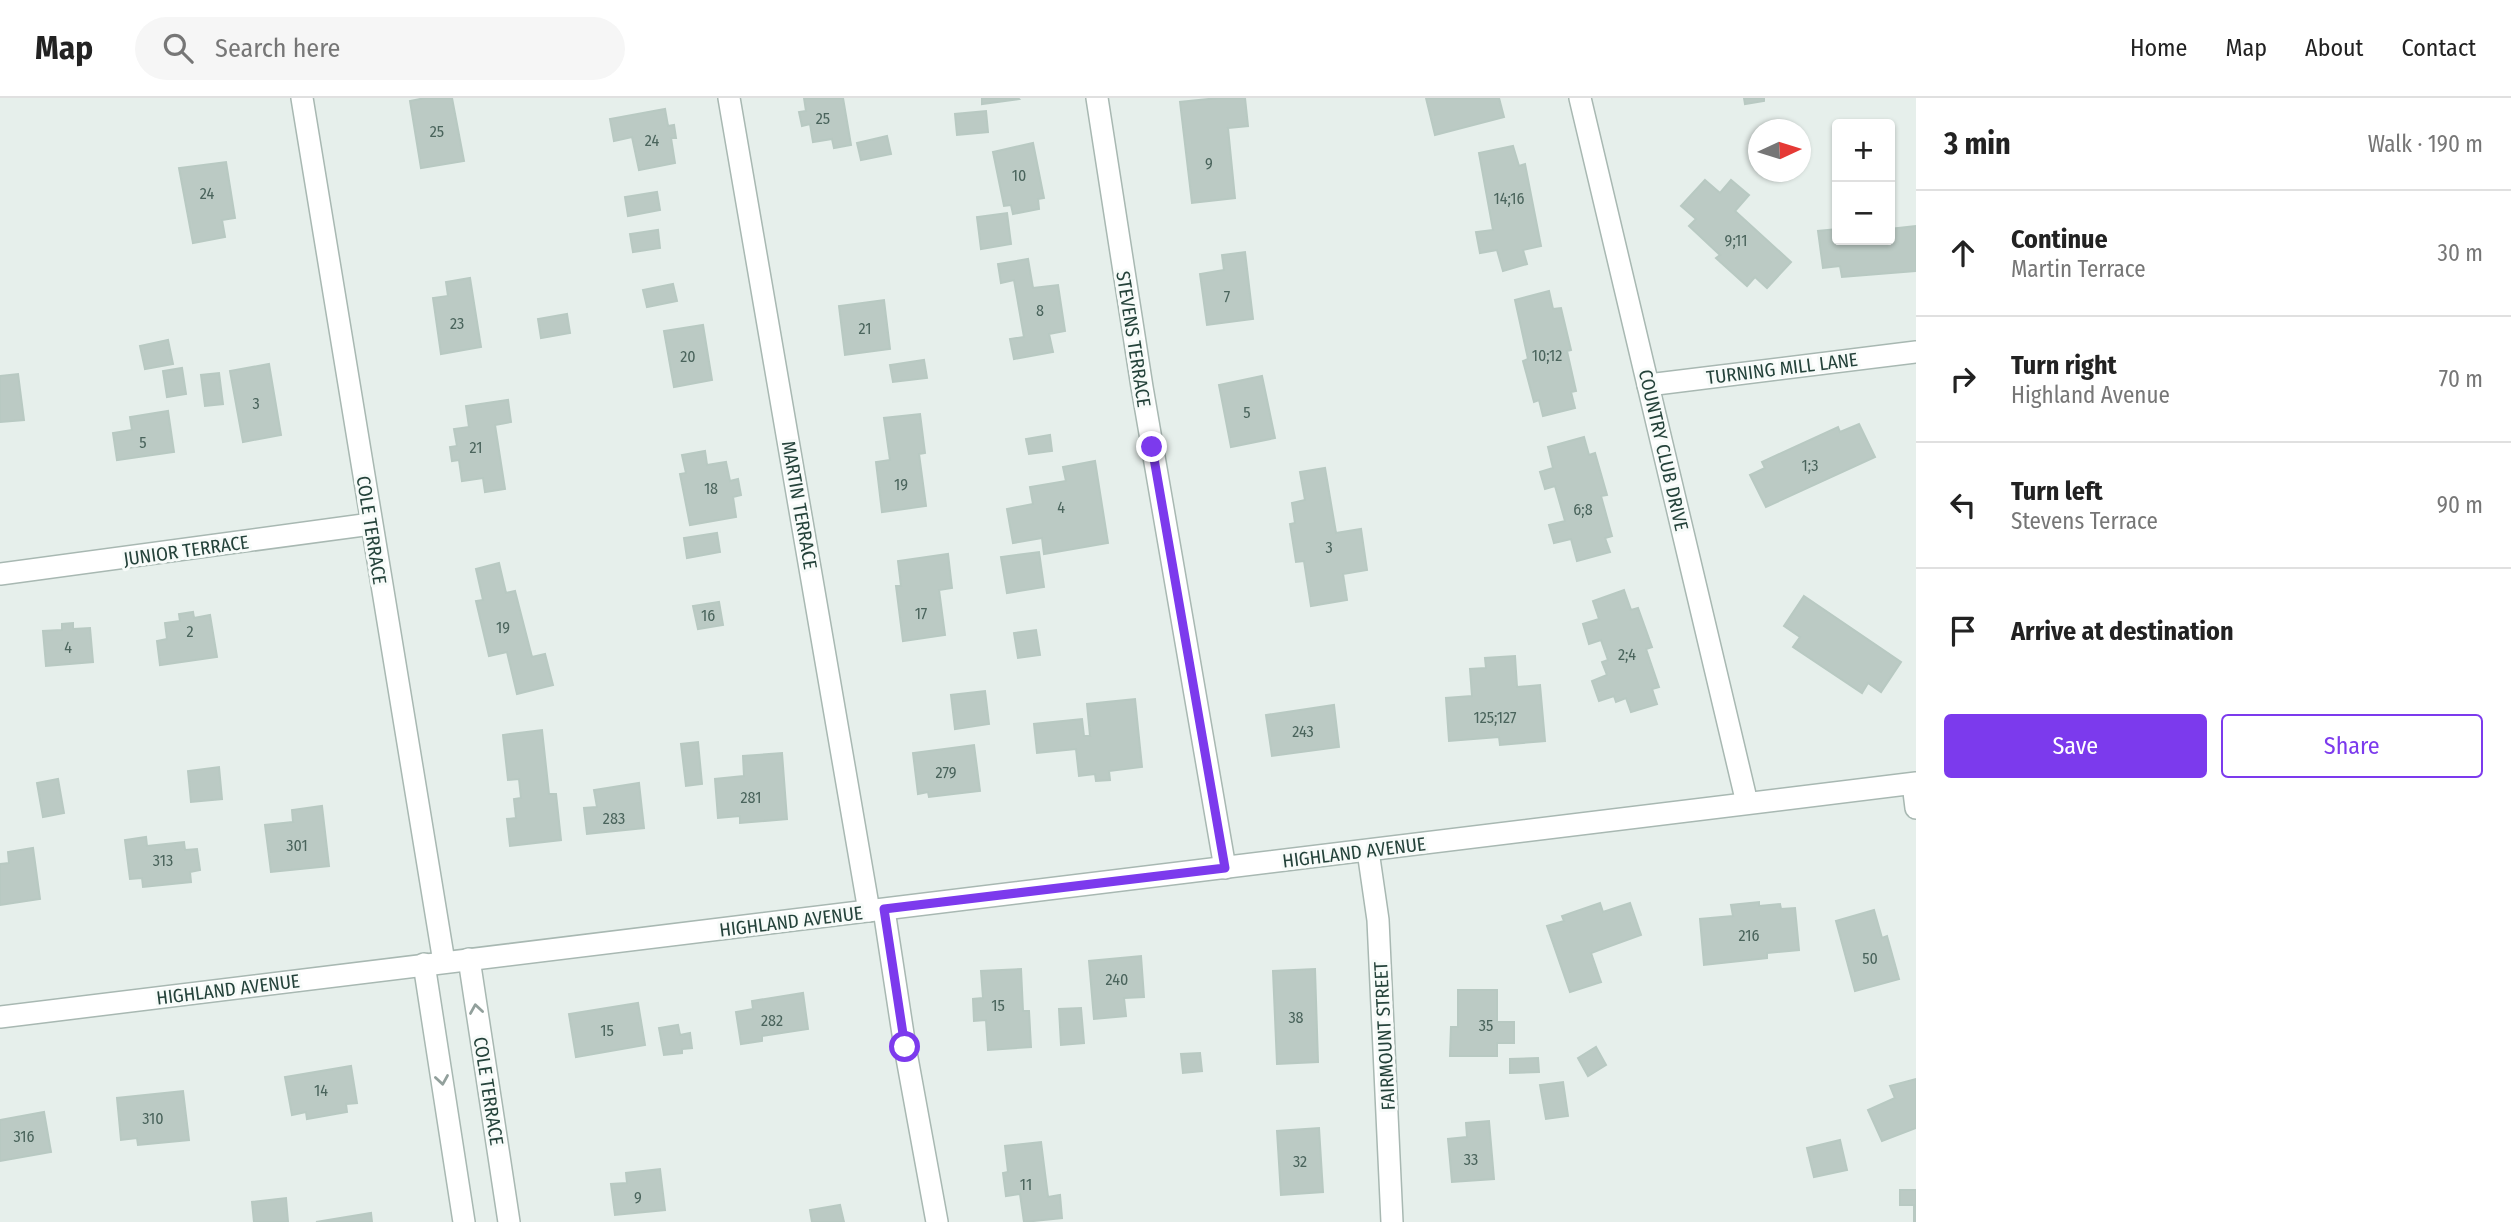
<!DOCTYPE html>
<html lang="en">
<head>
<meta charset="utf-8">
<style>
  :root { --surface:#fff; --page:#f6f6f6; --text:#222; --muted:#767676; --line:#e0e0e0; --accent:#7c3aed }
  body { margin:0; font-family:"Fira Sans Condensed",sans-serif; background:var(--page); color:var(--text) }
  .controls { position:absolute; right:21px; top:21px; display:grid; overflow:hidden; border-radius:7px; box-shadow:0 2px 5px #0004 }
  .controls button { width:63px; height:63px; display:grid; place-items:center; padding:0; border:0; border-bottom:2px solid var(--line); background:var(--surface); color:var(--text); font:35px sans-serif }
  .compass { position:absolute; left:1748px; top:21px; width:63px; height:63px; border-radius:50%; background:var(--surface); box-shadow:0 2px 5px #0004; rotate:86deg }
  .stop { position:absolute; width:21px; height:21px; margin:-16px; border:5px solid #7c3aed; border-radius:50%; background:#fff }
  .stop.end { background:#7c3aed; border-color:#fff; box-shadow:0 2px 7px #0008 }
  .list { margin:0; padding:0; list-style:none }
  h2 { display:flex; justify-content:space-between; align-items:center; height:91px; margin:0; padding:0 28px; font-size:30px }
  h2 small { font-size:23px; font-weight:400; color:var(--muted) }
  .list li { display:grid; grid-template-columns:46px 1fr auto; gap:21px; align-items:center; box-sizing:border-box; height:126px; padding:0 28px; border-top:2px solid var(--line) }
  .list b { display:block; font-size:26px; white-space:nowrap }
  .list p { margin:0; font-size:23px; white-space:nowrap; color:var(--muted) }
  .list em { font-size:23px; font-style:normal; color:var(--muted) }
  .actions { display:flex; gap:14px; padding:21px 28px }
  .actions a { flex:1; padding:16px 0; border:2px solid var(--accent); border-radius:7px; text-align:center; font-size:24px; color:var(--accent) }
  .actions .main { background:var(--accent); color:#fff }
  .icon { flex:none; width:38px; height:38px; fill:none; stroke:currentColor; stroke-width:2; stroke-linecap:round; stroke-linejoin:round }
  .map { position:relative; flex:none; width:1916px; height:1124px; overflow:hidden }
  header { display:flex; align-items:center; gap:42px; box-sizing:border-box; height:98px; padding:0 35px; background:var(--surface); border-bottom:2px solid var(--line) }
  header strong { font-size:33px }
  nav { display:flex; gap:38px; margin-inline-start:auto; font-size:24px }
  .search { width:490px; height:63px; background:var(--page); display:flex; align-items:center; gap:18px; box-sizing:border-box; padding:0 24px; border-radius:38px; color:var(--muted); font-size:26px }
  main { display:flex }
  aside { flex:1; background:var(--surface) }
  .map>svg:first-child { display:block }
  .building { fill:#bbcac4; stroke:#b8c9c2; stroke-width:2 }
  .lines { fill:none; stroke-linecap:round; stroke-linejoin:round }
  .minor-casing { stroke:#a8b8b2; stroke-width:24 }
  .tertiary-casing { stroke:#a8b8b2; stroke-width:24 }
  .minor { stroke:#fff; stroke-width:21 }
  .tertiary { stroke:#fff; stroke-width:21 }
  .oneway { stroke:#92a09c }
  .route { stroke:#7c3aed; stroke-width:9 }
  .labels { text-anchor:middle; stroke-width:6; stroke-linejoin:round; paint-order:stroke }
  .number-label { font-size:16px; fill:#4a645c }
  .street-label { font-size:19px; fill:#24423a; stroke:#f7fbf9 }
</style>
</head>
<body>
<header>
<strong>Map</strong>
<div class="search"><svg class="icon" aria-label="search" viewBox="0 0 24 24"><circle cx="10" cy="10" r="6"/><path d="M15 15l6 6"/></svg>Search here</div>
<nav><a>Home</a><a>Map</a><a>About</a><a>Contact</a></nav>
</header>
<main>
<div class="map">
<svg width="1916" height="1124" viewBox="0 0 1916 1124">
  <rect width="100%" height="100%" fill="#e6efeb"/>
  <!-- building -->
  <g class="building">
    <polygon points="425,0 452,0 464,63 421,70 410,3"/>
    <polygon points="804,0 843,0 851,47 834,50 832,41 813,44 810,26 802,28 799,14 806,13"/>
    <polygon points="982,0 1018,0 1019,1 982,6"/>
    <polygon points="1218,0 1245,0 1248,28 1228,30 1235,100 1192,105 1180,4"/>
    <polygon points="1426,0 1499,0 1504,19 1435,37"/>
    <polygon points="1744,0 1764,0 1764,3 1745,6"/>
    <polygon points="665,11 668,28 674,27 676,40 671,40 675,65 639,72 632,39 614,43 610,21"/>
    <polygon points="986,13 988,34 957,37 955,16"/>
    <polygon points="887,38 891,56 861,62 857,45"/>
    <polygon points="1033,45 1044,100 1038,101 1039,111 1013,116 1011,107 1004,108 993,54"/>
    <polygon points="1513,48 1519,68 1525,66 1541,148 1523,152 1527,166 1503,173 1497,152 1480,155 1476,134 1493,132 1479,55"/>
    <polygon points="226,64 235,120 222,122 225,139 193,145 179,70"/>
    <polygon points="1705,82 1720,95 1731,82 1749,97 1735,113 1791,164 1767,190 1755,179 1747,188 1716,160 1720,157 1689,128 1696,121 1681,108"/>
    <polygon points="657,94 660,112 628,118 625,99"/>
    <polygon points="1007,115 1011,146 981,151 977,119"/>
    <polygon points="1916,128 1916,173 1842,179 1840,168 1823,170 1818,133 1837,131 1837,142 1890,142 1890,131"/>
    <polygon points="658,132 660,150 633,154 630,136"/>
    <polygon points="1245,154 1253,221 1207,227 1200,176 1224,172 1222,157"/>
    <polygon points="1028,161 1033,190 1058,187 1065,233 1049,236 1053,254 1014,261 1010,241 1024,239 1014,182 1001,185 998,166"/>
    <polygon points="470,180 481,249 441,256 433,200 448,198 446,184"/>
    <polygon points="673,186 677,203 647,209 643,192"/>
    <polygon points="1549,193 1553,211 1561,210 1571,252 1567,253 1576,293 1571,294 1575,310 1543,318 1539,302 1534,304 1523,263 1528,261 1515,202"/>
    <polygon points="884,202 890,251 845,257 839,208"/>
    <polygon points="567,216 570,235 541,240 538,221"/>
    <polygon points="703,227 712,282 674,289 664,233"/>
    <polygon points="168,242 173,266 145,271 140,248"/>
    <polygon points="924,262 927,280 893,284 890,267"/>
    <polygon points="269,266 281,337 243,344 230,273"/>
    <polygon points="182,270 186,296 167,299 163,273"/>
    <polygon points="219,275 223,306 205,308 201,277"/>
    <polygon points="18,276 24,322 0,324 0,278"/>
    <polygon points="1262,278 1275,340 1231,349 1219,287"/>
    <polygon points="508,302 511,324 495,327 505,391 485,394 483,380 462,383 459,362 452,363 450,349 457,348 454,331 469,329 466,308"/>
    <polygon points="168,313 174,354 117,362 113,335 132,332 130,319"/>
    <polygon points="920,316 925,355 919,356 926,408 882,414 876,364 890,362 884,320"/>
    <polygon points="1859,326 1875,359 1766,409 1750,377 1765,370 1762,364 1838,329 1840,334"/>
    <polygon points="1050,337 1052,353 1029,356 1026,341"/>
    <polygon points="1584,339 1589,357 1595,355 1607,397 1601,398 1612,438 1605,440 1610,454 1577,463 1571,441 1554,445 1549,427 1565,423 1555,388 1545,391 1540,374 1553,370 1548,349"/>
    <polygon points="705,353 707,367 726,364 730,383 738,381 741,397 733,399 736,419 690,427 680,376 686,375 682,357"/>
    <polygon points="1095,363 1108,445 1044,456 1042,440 1013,445 1007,411 1033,406 1030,389 1066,383 1063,369"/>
    <polygon points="1325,370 1336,435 1361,431 1367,472 1343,476 1347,502 1311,508 1304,463 1296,464 1290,426 1295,425 1292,405 1305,402 1300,374"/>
    <polygon points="717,435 720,454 687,460 684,440"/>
    <polygon points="1039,454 1044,489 1007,495 1001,459"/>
    <polygon points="948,456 952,490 939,492 945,537 903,543 896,488 901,488 898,463"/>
    <polygon points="499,465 506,495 515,493 532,559 545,556 553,587 517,596 507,554 489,558 476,503 483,502 476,471"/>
    <polygon points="1624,492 1631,512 1638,510 1652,549 1646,551 1659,589 1652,591 1657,606 1631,614 1626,600 1616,604 1614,598 1599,603 1592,583 1607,577 1602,564 1608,562 1601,542 1589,546 1583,526 1599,521 1593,503"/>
    <polygon points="1804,498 1901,564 1881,594 1868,585 1862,595 1793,549 1800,539 1784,528"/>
    <polygon points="719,504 723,527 698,531 693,508"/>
    <polygon points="193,514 194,520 210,517 217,559 160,567 157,543 167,541 165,525 180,523 179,516"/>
    <polygon points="73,525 73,531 90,530 93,564 46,568 43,533 62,532 62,526"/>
    <polygon points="1036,532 1040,557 1018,560 1014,535"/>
    <polygon points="1515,558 1517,589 1540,587 1545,643 1500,647 1499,639 1449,643 1446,600 1472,598 1470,571 1486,570 1485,560"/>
    <polygon points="985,593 989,626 955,631 951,597"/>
    <polygon points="1135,601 1142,669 1109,673 1110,682 1096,683 1095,676 1079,678 1076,651 1037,655 1034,626 1082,621 1084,638 1090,638 1087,606"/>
    <polygon points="1334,607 1339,649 1272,658 1266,617"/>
    <polygon points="542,632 549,696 556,696 561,742 510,748 507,721 516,720 514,701 521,700 519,681 508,682 503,637"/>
    <polygon points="698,644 702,686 686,688 681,646"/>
    <polygon points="974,647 980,693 929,699 928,694 918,696 913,655"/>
    <polygon points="782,655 787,721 740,725 740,718 718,720 715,681 744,678 743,658"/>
    <polygon points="219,669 222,701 191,704 188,673"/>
    <polygon points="58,681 64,715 43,719 37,685"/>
    <polygon points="639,685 644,730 587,736 584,710 597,709 594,692"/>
    <polygon points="322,708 329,768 271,774 265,727 293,724 292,712"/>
    <polygon points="146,739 147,748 184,744 185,752 197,751 200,772 190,774 191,784 143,789 142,780 130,781 125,742"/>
    <polygon points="33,750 40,801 0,807 0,766 9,765 8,754"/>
    <polygon points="1759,804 1759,808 1780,806 1781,811 1795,810 1799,852 1767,855 1767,860 1704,867 1700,821 1733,818 1731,807"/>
    <polygon points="1600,805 1603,814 1630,805 1641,837 1591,855 1601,884 1570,894 1547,828 1564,823 1562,818"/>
    <polygon points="1874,812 1882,840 1887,838 1899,881 1855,893 1836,823"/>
    <polygon points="1141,858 1144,899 1124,900 1126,918 1094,921 1089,863"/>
    <polygon points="1021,871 1023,913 1029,913 1031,949 988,952 986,922 974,923 973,901 983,900 981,873"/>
    <polygon points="1315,871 1318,964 1277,966 1273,873"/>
    <polygon points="1458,892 1497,892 1497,924 1514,924 1514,945 1497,945 1497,958 1450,958 1451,929 1458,929"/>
    <polygon points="803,895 808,931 762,938 762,943 741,946 736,914 753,911 752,903"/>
    <polygon points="638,905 645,947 576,959 569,916"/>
    <polygon points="1081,910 1084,945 1061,947 1059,911"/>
    <polygon points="678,927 680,937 690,935 692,950 682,951 682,955 664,957 659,930"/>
    <polygon points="1596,949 1606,967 1588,978 1578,960"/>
    <polygon points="1200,955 1202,973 1183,975 1181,956"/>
    <polygon points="1538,960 1539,974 1510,975 1510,961"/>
    <polygon points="351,968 357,1005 346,1006 347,1014 307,1021 306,1014 292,1017 285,979"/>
    <polygon points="1916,981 1916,1030 1882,1043 1868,1012 1895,1000 1890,988"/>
    <polygon points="1563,984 1568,1018 1546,1021 1540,987"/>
    <polygon points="183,993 189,1042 138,1047 137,1040 121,1042 117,1000"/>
    <polygon points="44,1014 51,1054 0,1063 0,1022"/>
    <polygon points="1489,1023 1494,1081 1452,1084 1448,1041 1467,1039 1466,1025"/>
    <polygon points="1319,1030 1323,1094 1281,1097 1277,1033"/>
    <polygon points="1840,1042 1847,1072 1814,1079 1807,1050"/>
    <polygon points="1041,1044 1048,1099 1060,1097 1062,1120 1024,1124 1020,1096 1006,1098 1003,1075 1008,1074 1005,1048"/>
    <polygon points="660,1071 665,1112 615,1117 611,1086 627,1085 626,1075"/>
    <polygon points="1900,1092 1916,1092 1916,1124 1914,1124 1914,1107 1900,1107"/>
    <polygon points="286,1100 288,1124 254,1124 252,1104"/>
    <polygon points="840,1107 844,1124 812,1124 810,1112"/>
    <polygon points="371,1115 372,1124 316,1124"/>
  </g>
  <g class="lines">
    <!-- minor casing -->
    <g class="minor-casing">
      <g id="minor">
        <polyline points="302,0 444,864"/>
        <polyline points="729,0 869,813"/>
        <polyline points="1097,0 1142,289 1225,770"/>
        <polyline points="1580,0 1747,705"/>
        <polyline points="1648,287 1916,254"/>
        <polyline points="0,476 371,426"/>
        <polyline points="1913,686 1916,710"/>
        <polyline points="1368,753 1378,822 1392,1124"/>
        <polyline points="884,812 905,949 937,1124"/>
        <polyline points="469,861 509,1124"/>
        <polyline points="424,866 464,1124"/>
      </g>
    </g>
    <!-- tertiary casing -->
    <g class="tertiary-casing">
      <polyline id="tertiary" points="0,919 1916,685"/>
    </g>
    <!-- minor -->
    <use href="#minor" class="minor"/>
    <!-- tertiary -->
    <use href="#tertiary" class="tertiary"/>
  </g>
  <!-- one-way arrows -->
  <defs><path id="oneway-chevron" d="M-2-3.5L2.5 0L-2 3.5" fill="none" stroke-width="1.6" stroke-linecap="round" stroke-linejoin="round" transform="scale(1.75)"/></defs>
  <g class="oneway">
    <use href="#oneway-chevron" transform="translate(476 911) rotate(-99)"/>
    <use href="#oneway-chevron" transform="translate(442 982) rotate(81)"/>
  </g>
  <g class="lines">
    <!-- route -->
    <polyline class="route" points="905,949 884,811 1225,770 1152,349"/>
  </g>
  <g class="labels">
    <!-- number labels -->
    <g class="number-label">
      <text x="823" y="26">25</text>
      <text x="437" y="39">25</text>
      <text x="652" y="48">24</text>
      <text x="1209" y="71">9</text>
      <text x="1019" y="83">10</text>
      <text x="207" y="101">24</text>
      <text x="1509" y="106">14;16</text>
      <text x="1736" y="148">9;11</text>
      <text x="1227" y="204">7</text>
      <text x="1040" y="218">8</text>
      <text x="457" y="231">23</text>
      <text x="865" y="236">21</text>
      <text x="1547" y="263">10;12</text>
      <text x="688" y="264">20</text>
      <text x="256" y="311">3</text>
      <text x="1247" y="320">5</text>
      <text x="143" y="350">5</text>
      <text x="476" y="355">21</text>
      <text x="1810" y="373">1;3</text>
      <text x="901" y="392">19</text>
      <text x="711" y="396">18</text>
      <text x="1061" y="415">4</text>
      <text x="1583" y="417">6;8</text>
      <text x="1329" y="455">3</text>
      <text x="921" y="521">17</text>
      <text x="708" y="523">16</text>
      <text x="503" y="535">19</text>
      <text x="190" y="539">2</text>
      <text x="68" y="555">4</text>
      <text x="1627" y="562">2;4</text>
      <text x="1495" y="625">125;127</text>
      <text x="1303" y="639">243</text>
      <text x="946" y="680">279</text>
      <text x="751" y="705">281</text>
      <text x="614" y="726">283</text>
      <text x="297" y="753">301</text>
      <text x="163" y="768">313</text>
      <text x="1749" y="843">216</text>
      <text x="1870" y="866">50</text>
      <text x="1117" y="887">240</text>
      <text x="998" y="913">15</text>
      <text x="1296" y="925">38</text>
      <text x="772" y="928">282</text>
      <text x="1486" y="933">35</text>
      <text x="607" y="938">15</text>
      <text x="321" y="998">14</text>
      <text x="153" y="1026">310</text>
      <text x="24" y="1044">316</text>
      <text x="1471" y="1067">33</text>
      <text x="1300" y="1069">32</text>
      <text x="1026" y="1092">11</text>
      <text x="638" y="1105">9</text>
    </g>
    <!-- street labels -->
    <g class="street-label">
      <text transform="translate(1134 241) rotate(81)" y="7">STEVENS TERRACE</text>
      <text transform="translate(1782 270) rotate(-7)" y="7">TURNING MILL LANE</text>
      <text transform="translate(1664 352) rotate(77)" y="7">COUNTRY CLUB DRIVE</text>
      <text transform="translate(800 407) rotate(80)" y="7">MARTIN TERRACE</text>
      <text transform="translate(372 432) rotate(81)" y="7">COLE TERRACE</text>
      <text transform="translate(186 452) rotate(-8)" y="7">JUNIOR TERRACE</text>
      <text transform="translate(1354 754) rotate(-7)" y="7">HIGHLAND AVENUE</text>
      <text transform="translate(791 823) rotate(-7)" y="7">HIGHLAND AVENUE</text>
      <text transform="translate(228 891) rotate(-7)" y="7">HIGHLAND AVENUE</text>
      <text transform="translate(1384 938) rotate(-93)" y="7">FAIRMOUNT STREET</text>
      <text transform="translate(489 993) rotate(81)" y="7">COLE TERRACE</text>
    </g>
  </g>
</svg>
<div class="controls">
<button>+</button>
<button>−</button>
</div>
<svg class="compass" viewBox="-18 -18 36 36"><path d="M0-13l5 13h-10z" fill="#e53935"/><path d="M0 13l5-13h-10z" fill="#767676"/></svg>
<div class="stop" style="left:905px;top:949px"></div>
<div class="stop end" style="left:1152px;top:349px"></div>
</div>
<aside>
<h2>3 min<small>Walk · 190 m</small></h2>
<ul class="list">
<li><svg class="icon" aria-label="ahead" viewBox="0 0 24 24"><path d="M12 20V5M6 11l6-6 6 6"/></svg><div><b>Continue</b><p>Martin Terrace</p></div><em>30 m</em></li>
<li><svg class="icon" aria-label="right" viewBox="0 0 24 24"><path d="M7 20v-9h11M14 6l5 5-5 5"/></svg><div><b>Turn right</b><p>Highland Avenue</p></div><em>70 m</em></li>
<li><svg class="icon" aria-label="left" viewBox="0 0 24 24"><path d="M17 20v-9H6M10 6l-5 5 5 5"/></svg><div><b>Turn left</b><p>Stevens Terrace</p></div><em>90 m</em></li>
<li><svg class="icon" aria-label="arrive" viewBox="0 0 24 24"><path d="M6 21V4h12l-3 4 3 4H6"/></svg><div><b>Arrive at destination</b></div></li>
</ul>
<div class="actions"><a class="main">Save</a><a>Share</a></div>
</aside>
</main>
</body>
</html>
